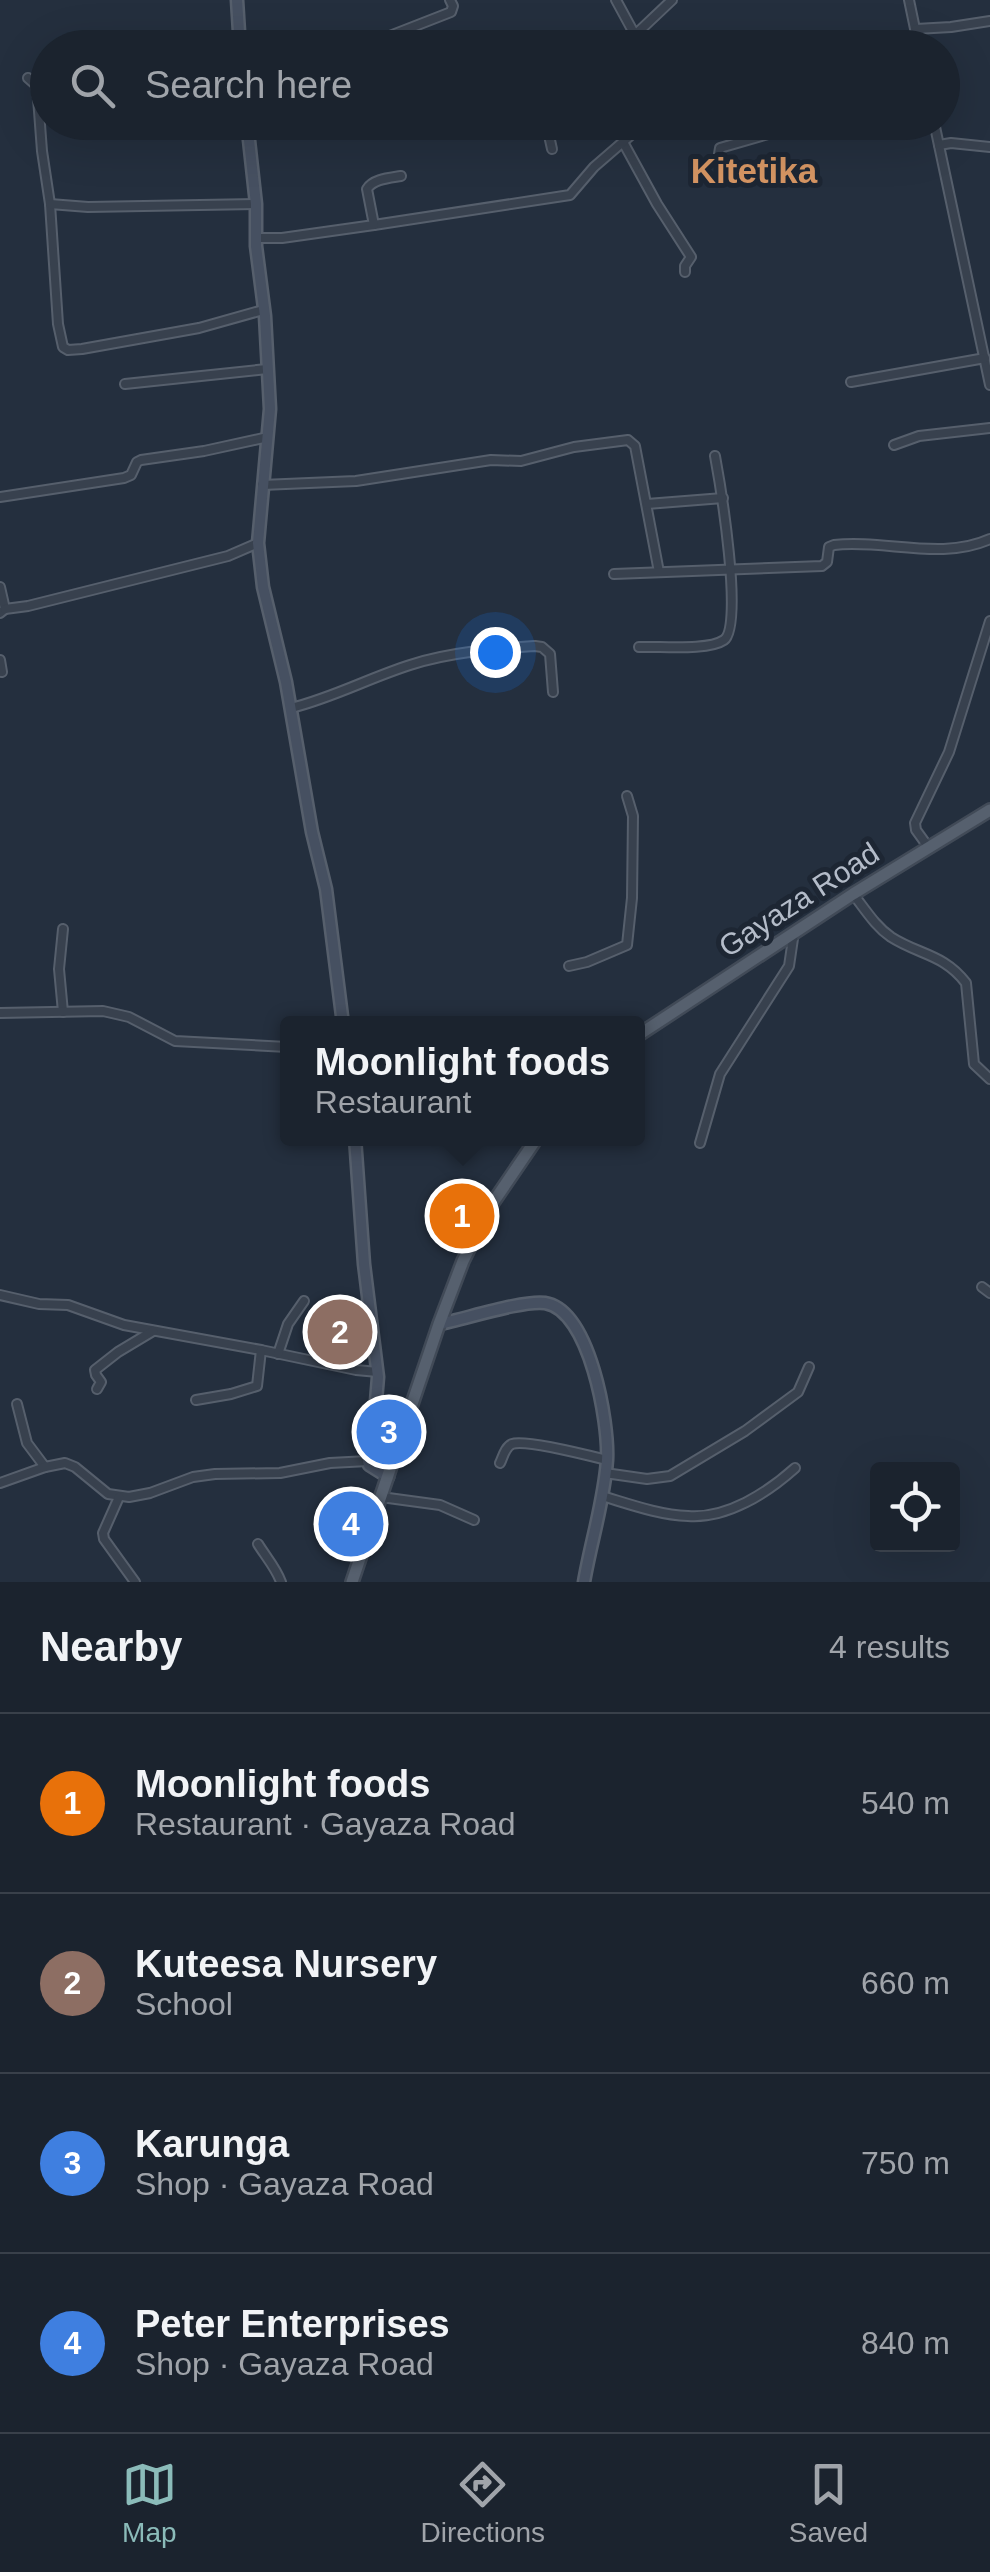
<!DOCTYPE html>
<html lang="en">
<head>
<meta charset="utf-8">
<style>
  :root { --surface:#1b232e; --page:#282f3a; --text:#f1f3f6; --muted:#a0a4aa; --line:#39404a; --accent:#8bbbb9 }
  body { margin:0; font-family:Helvetica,sans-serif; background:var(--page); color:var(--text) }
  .controls { position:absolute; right:30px; bottom:30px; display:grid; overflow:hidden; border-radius:10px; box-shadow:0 10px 40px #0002 }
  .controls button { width:90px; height:90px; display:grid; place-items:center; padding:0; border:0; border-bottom:2px solid var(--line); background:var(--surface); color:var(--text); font:50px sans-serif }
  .you { position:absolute; left:495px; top:652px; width:35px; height:35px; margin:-25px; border:8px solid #fff; border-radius:50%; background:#1a73e8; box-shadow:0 0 0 15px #1a73e833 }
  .badge { display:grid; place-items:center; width:65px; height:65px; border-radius:50%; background:var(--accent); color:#fff; font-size:32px; font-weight:700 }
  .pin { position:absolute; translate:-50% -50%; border:5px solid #fff; box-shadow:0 2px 10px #0006 }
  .popup { position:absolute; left:280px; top:1016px; width:365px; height:130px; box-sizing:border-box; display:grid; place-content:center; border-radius:10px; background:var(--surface); filter:drop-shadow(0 2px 8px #0005); font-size:32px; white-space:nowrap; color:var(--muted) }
  .popup b { font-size:38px; color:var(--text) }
  .popup::after { content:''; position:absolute; left:50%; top:100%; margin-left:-20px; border:20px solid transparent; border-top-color:var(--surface) }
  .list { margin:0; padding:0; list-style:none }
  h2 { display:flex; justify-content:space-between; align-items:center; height:130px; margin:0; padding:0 40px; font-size:42px }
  h2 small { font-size:32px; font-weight:400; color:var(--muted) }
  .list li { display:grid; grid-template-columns:65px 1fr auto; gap:30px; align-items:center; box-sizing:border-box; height:180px; padding:0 40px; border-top:2px solid var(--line) }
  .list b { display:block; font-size:38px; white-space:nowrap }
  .list p { margin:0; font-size:32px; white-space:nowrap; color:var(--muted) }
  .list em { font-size:32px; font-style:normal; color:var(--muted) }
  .icon { flex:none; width:55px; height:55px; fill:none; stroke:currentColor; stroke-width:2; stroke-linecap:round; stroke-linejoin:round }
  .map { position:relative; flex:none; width:990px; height:1582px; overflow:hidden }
  .search { position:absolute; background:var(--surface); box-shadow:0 10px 40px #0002; left:30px; right:30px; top:30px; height:110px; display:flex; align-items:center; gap:25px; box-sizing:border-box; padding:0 35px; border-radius:55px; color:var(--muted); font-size:38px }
  .sheet { height:850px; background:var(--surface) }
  nav { display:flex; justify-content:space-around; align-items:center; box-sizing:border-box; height:140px; border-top:2px solid var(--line); background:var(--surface); font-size:28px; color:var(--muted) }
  nav a { display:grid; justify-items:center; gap:5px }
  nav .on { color:var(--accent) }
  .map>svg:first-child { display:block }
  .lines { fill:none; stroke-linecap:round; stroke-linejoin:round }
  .street-casing { stroke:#565f6c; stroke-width:12 }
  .secondary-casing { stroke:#565f6c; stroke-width:15 }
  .primary-casing { stroke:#414a57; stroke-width:16 }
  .street { stroke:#38414e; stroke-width:8 }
  .secondary { stroke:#465061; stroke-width:10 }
  .primary { stroke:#56606e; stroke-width:11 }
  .labels { text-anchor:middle; stroke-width:10; stroke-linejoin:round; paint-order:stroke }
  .street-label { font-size:30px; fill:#b4bcc9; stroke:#1d2633 }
  .quarter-label { font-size:35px; font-weight:bold; fill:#d59563; stroke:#1d2633 }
</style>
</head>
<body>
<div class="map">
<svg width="990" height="1582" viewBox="0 0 990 1582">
  <rect width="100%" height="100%" fill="#242f3e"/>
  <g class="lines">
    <!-- street casing -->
    <g class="street-casing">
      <g id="street">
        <polyline points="616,0 635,35 672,0"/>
        <polyline points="909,0 919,48"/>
        <polyline points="916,29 951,27 990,21"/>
        <polyline points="145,41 172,48"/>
        <polyline points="333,48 387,37 451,12 453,6 450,0"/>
        <polyline points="624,48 635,35"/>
        <polyline points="28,78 36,85 38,98 42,151 50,204 58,324 63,347 68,350 82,349 199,328 263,310"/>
        <polyline points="546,122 552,149"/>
        <polyline points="934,122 990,385"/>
        <polyline points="623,142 657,204 691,257 685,266 685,272"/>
        <polyline points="939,145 951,143 990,147"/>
        <polyline points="725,173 718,160 720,148 810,122"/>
        <polyline points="50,204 88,207 256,204"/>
        <polyline points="374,225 570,195 594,167 631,135"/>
        <path d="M256,238H282L374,225L367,189C373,179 389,178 401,176"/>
        <polyline points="851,382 985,358"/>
        <polyline points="125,384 267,369"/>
        <polyline points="894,445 919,436 990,428"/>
        <polyline points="262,485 356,481 491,460 521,461 574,447 628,440 635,446 659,572"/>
        <polyline points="0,497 124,478 131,475 137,462 141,460 204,451 268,437"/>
        <polyline points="647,504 723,498"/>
        <path d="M614,574L822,566L827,562L829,547L834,545C884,539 942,561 990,539"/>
        <polyline points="0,587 5,609 0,613"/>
        <polyline points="5,609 28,606 228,556 258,543"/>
        <path d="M639,647C660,646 708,651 724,640C744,626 720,483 715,456"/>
        <polyline points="0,660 2,672"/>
        <path d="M291,708C332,698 369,678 410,665C450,652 493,649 535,646L542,647L550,654L553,692"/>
        <polyline points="929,848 916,830 915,823 949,752 990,621"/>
        <path d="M853,894C865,909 875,926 891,937C919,955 944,954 966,983L974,1064L990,1079"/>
        <polyline points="569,966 587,962 627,945 632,898 633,816 627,796"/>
        <polyline points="63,1012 59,969 63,929"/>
        <polyline points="0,1013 103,1011 129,1017 175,1041 287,1047"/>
        <polyline points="700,1143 720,1074 789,966 794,932"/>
        <polyline points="982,1287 990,1293"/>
        <polyline points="0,1295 39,1304 68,1305 124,1325 261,1350 356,1370 378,1372"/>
        <polyline points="278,1354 288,1324 304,1301"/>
        <polyline points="97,1389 101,1382 96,1375 95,1370 118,1352 153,1331"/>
        <polyline points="196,1400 231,1394 257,1386 261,1350"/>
        <polyline points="17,1404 27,1443 45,1467"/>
        <path d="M500,1463C503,1457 505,1447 512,1444C525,1439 591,1456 607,1460"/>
        <polyline points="605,1473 647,1479 670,1476 745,1431 798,1392 809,1367"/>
        <polyline points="0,1483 45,1467 65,1463 75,1467 108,1494 129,1497 150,1493 193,1477 215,1474 280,1473 330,1463 368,1461"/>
        <path d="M602,1496C629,1504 659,1515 688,1516C727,1519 767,1493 795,1468"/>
        <polyline points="119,1497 103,1533 104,1539 135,1582"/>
        <polyline points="381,1497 440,1505 474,1520"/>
        <path d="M258,1544C266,1557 276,1568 281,1582"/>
      </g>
    </g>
    <!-- secondary casing -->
    <g class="secondary-casing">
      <g id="secondary">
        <polyline points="237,0 240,48"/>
        <polyline points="247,122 256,204 256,246 265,316 270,409 258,543 263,587 286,682 312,832 326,889 343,1024"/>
        <polyline points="355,1138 364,1264 378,1377 374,1425 368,1461 369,1465 388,1477"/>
        <path d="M439,1324C465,1319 523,1300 545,1303C590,1310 609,1423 607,1460C604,1502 591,1541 584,1582"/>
      </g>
    </g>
    <!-- primary casing -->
    <g class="primary-casing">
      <g id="primary">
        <polyline points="637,1036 853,894 990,810"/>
        <polyline points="352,1582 439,1324 463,1261 490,1207 537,1138"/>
      </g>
    </g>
    <!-- street -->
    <use href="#street" class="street"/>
    <!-- secondary -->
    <use href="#secondary" class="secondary"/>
    <!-- primary -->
    <use href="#primary" class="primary"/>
  </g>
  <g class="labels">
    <!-- street labels -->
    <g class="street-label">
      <text transform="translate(799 900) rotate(-33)" y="10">Gayaza Road</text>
    </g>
    <!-- quarter labels -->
    <g class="quarter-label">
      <text x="754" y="183">Kitetika</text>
    </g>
  </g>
</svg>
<div class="controls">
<button><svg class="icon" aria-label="locate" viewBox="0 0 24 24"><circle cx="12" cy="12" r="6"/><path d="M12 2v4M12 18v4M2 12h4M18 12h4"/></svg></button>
</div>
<div class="you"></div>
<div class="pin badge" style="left:462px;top:1216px;background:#e8710a">1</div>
<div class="popup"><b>Moonlight foods</b>Restaurant</div>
<div class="pin badge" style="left:340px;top:1332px;background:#8d6e63">2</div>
<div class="pin badge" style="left:389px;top:1432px;background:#3f7fe0">3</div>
<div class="pin badge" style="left:351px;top:1524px;background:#3f7fe0">4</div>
<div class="search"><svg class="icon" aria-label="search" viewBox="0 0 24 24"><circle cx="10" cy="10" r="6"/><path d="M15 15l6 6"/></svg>Search here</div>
</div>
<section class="sheet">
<h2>Nearby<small>4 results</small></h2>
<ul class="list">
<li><span class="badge" style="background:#e8710a">1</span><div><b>Moonlight foods</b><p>Restaurant · Gayaza Road</p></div><em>540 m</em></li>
<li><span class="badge" style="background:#8d6e63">2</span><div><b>Kuteesa Nursery</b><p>School</p></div><em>660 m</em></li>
<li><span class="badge" style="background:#3f7fe0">3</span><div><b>Karunga</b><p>Shop · Gayaza Road</p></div><em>750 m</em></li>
<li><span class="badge" style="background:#3f7fe0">4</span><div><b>Peter Enterprises</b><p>Shop · Gayaza Road</p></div><em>840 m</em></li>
</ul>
</section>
<nav>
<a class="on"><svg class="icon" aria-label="map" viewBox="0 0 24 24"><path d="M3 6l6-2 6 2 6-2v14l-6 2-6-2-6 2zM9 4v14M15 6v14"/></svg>Map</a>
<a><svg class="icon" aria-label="directions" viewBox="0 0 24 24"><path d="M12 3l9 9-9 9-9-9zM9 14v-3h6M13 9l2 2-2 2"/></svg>Directions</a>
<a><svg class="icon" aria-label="saved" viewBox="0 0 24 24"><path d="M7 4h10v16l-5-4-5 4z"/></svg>Saved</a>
</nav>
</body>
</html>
